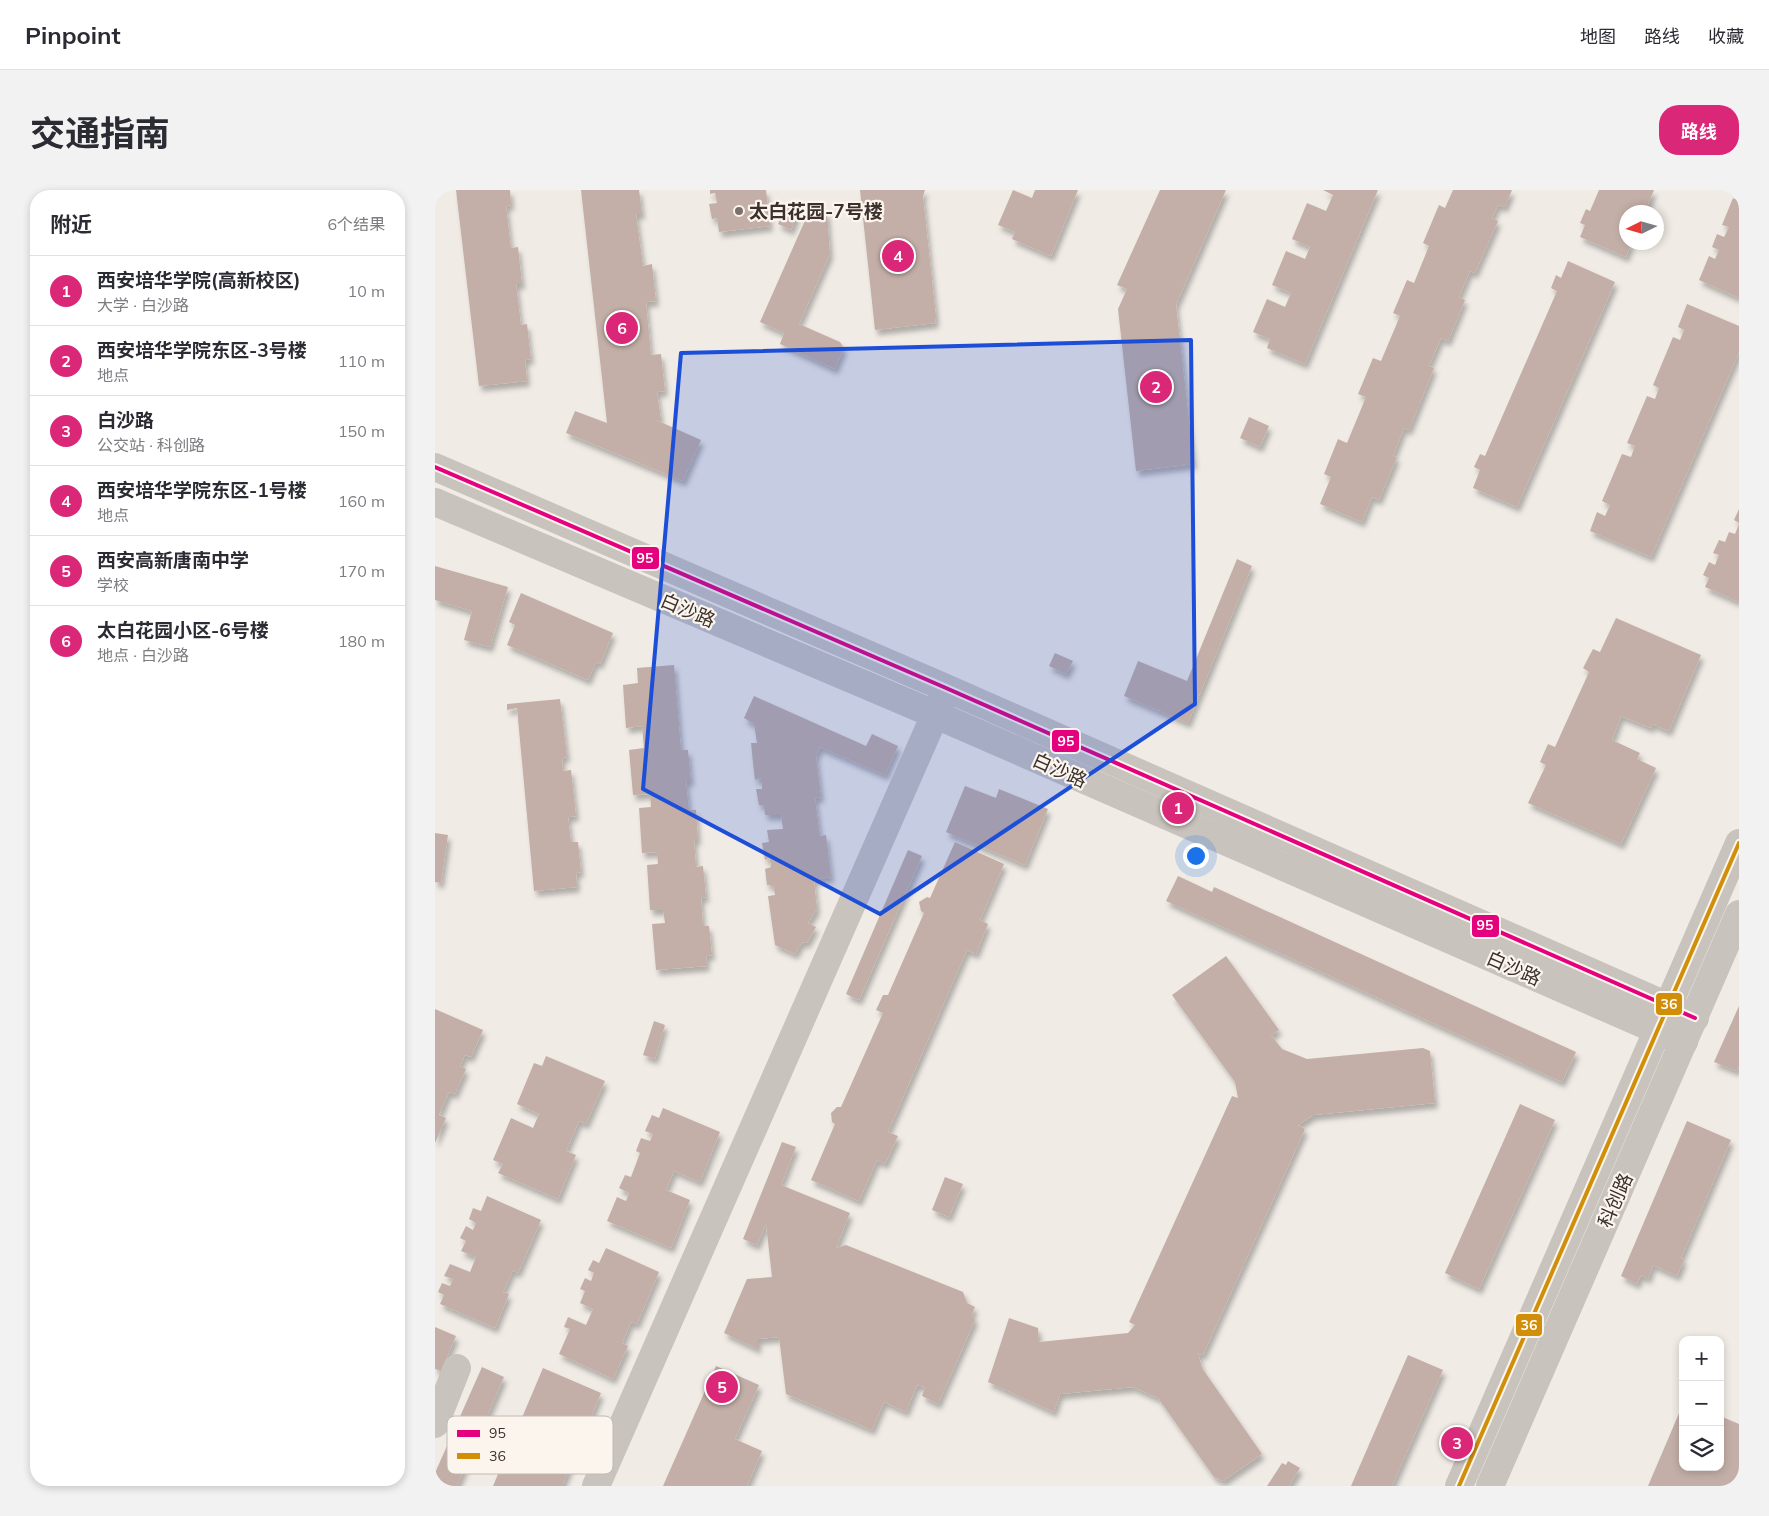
<!DOCTYPE html>
<html lang="zh">
<head>
<meta charset="utf-8">
<style>
  :root { --surface:#fff; --page:#f2f2f3; --text:#2b2b33; --muted:#7c7c81; --line:#e1e1e2; --accent:#db2777 }
  body { margin:0; font-family:Mulish,"Noto Sans SC",sans-serif; background:var(--page); color:var(--text) }
  .controls { position:absolute; right:15px; bottom:15px; display:grid; overflow:hidden; border-radius:10px; box-shadow:0 2px 8px #0003 }
  .controls button { width:45px; height:45px; display:grid; place-items:center; padding:0; border:0; border-bottom:1px solid var(--line); background:var(--surface); color:var(--text); font:25px sans-serif }
  .compass { position:absolute; left:1184px; top:15px; width:45px; height:45px; border-radius:50%; background:var(--surface); box-shadow:0 2px 8px #0003; rotate:265deg }
  .you { position:absolute; left:760px; top:665px; width:18px; height:18px; margin:-12px; border:4px solid #fff; border-radius:50%; background:#1a73e8; box-shadow:0 0 0 8px #1a73e833 }
  .badge { display:grid; place-items:center; width:32px; height:32px; border-radius:50%; background:var(--accent); color:#fff; font-size:16px; font-weight:700 }
  .pin { position:absolute; translate:-50% -50%; border:2px solid #fff; box-shadow:0 1px 5px #0006 }
  .list { margin:0; padding:0; list-style:none }
  h2 { display:flex; justify-content:space-between; align-items:center; height:65px; margin:0; padding:0 20px; font-size:21px }
  h2 small { font-size:16px; font-weight:400; color:var(--muted) }
  .list li { display:grid; grid-template-columns:32px 1fr auto; gap:15px; align-items:center; box-sizing:border-box; height:70px; padding:0 20px; border-top:1px solid var(--line) }
  .list b { display:block; font-size:19px; white-space:nowrap }
  .list p { margin:0; font-size:16px; white-space:nowrap; color:var(--muted) }
  .list em { font-size:16px; font-style:normal; color:var(--muted) }
  .icon { flex:none; width:28px; height:28px; fill:none; stroke:currentColor; stroke-width:2; stroke-linecap:round; stroke-linejoin:round }
  .map { position:relative; flex:none; width:1304px; height:1296px; overflow:hidden; border-radius:20px }
  header { display:flex; align-items:center; gap:30px; box-sizing:border-box; height:70px; padding:0 25px; background:var(--surface); border-bottom:1px solid var(--line) }
  header strong { font-size:24px }
  nav { display:flex; gap:28px; margin-inline-start:auto; font-size:18px }
  .intro { display:flex; align-items:center; justify-content:space-between; box-sizing:border-box; height:120px; padding:0 30px }
  h1 { margin:0; font-size:35px }
  .button { padding:12px 22px; border-radius:20px; background:var(--accent); color:#fff; font-size:18px; font-weight:700 }
  main { display:flex; gap:30px; padding:0 30px }
  aside { flex:1; background:var(--surface); border-radius:20px; box-shadow:0 2px 8px #0003 }
  .map>svg:first-child { display:block }
  .building { fill:#c3afa7; filter:url(#shadow) }
  .lines { fill:none; stroke-linecap:round; stroke-linejoin:round }
  .minor { stroke:#c9c3be; stroke-width:28 }
  .tertiary { stroke:#c9c3be; stroke-width:28 }
  .bus-1-casing { stroke:#fbf5ee; stroke-width:8 }
  .bus-2-casing { stroke:#fbf5ee; stroke-width:8 }
  .bus-1 { stroke:#e5007d; stroke-width:4 }
  .bus-2 { stroke:#d18e09; stroke-width:4 }
  .marked { fill:#1d4ed8; fill-opacity:0.2; stroke:#1d4ed8; stroke-width:4; stroke-linejoin:round }
  .poi-dot { fill:#7a716c; stroke:#fbf5ee; stroke-width:2 }
  .labels { text-anchor:middle; stroke-width:4.5; stroke-linejoin:round; paint-order:stroke }
  .poi-label { font-size:19px; font-weight:bold; fill:#3b302b; stroke:#fbf5ee; text-anchor:start }
  .street-label { font-size:19px; fill:#3b302b; stroke:#fbf5ee }
  .key { fill:#fbf5ee; stroke:#c1bab4; stroke-width:1 }
  .key-label { font-size:14px; fill:#3b302b }
  .line-badge { stroke:#fbf5ee; stroke-width:2 }
  .badge-label { font-size:14px; text-anchor:middle; font-weight:bold; fill:#fff }
</style>
</head>
<body>
<header>
<strong>Pinpoint</strong>
<nav><a>地图</a><a>路线</a><a>收藏</a></nav>
</header>
<div class="intro"><h1>交通指南</h1><a class="button">路线</a></div>
<main>
<aside>
<h2>附近<small>6个结果</small></h2>
<ul class="list">
<li><span class="badge">1</span><div><b>西安培华学院(高新校区)</b><p>大学 · 白沙路</p></div><em>10 m</em></li>
<li><span class="badge">2</span><div><b>西安培华学院东区-3号楼</b><p>地点</p></div><em>110 m</em></li>
<li><span class="badge">3</span><div><b>白沙路</b><p>公交站 · 科创路</p></div><em>150 m</em></li>
<li><span class="badge">4</span><div><b>西安培华学院东区-1号楼</b><p>地点</p></div><em>160 m</em></li>
<li><span class="badge">5</span><div><b>西安高新唐南中学</b><p>学校</p></div><em>170 m</em></li>
<li><span class="badge">6</span><div><b>太白花园小区-6号楼</b><p>地点 · 白沙路</p></div><em>180 m</em></li>
</ul>
</aside>
<div class="map">
<svg width="1304" height="1296" viewBox="0 0 1304 1296">
  <defs>
    <filter id="shadow"><feDropShadow dx="3" dy="5.5" stdDeviation="2.5" flood-color="#0004"/></filter>
  </defs>
  <rect width="100%" height="100%" fill="#f0ebe5"/>
  <!-- building -->
  <g class="building">
    <polygon points="21,0 75,0 76,15 71,16 76,58 83,57 87,94 81,94 86,135 92,134 96,169 90,170 92,191 44,196"/>
    <polygon points="146,0 204,0 207,24 201,24 208,76 217,74 221,111 211,112 216,165 226,164 230,201 222,202 226,230 221,230 266,250 248,291 131,243 140,221 172,233"/>
    <polygon points="275,0 331,0 335,36 284,42 282,28 277,29 274,14 282,13 280,3 275,4"/>
    <polygon points="425,0 490,0 488,6 501,127 500,133 440,140"/>
    <polygon points="578,0 597,8 600,0 643,0 616,66 577,49 580,42 563,35"/>
    <polygon points="725,0 791,0 741,115 759,274 701,281 683,119 692,99 682,95"/>
    <polygon points="888,0 943,0 870,174 832,158 835,149 818,142 832,109 850,117 856,103 837,95 851,61 870,69 875,57 857,49 872,13 891,21 898,5"/>
    <polygon points="1018,0 1077,0 1070,17 1063,15 1057,28 1063,31 1040,83 1035,81 1024,107 1030,110 1013,151 1006,148 994,176 999,178 974,240 969,238 958,266 962,267 944,310 937,307 927,332 885,314 896,287 889,284 903,249 912,253 931,207 923,204 938,168 946,171 965,126 958,123 972,90 979,93 994,56 988,53 1004,15 1010,18"/>
    <polygon points="1164,0 1219,0 1210,22 1192,22 1192,52 1197,52 1191,67 1145,47 1150,35 1145,33 1151,19 1155,21"/>
    <polygon points="1298,8 1304,11 1304,108 1264,90 1274,66 1280,69 1284,60 1277,57 1282,44 1289,47 1294,37 1287,35"/>
    <polygon points="359,10 367,13 356,40 343,34 352,14 359,12"/>
    <polygon points="376,17 392,23 395,64 364,134 405,152 409,158 400,179 345,154 349,143 325,132"/>
    <polygon points="1133,71 1180,92 1082,317 1038,298 1045,280 1039,277 1045,264 1050,266 1122,101 1116,98 1121,85 1126,88"/>
    <polygon points="1252,114 1304,136 1304,162 1216,367 1155,341 1162,322 1170,326 1175,315 1167,311 1187,264 1196,267 1200,256 1192,253 1212,206 1220,209 1224,198 1218,195 1238,147 1245,150 1249,140 1243,137"/>
    <polygon points="814,227 834,236 825,257 805,248"/>
    <polygon points="1304,319 1304,333 1299,330"/>
    <polygon points="1304,334 1304,412 1270,397 1274,388 1268,385 1274,372 1280,375 1284,365 1278,363 1284,350 1290,352 1294,342 1300,344"/>
    <polygon points="802,369 817,376 753,533 689,506 703,471 752,491"/>
    <polygon points="0,376 73,397 55,457 29,450 37,421 0,410"/>
    <polygon points="86,403 178,443 165,474 161,472 153,490 72,455 80,435 74,432"/>
    <polygon points="1181,428 1266,465 1234,541 1217,534 1216,538 1186,526 1177,550 1205,563 1202,569 1221,578 1186,654 1093,613 1111,575 1105,572 1113,554 1120,557 1154,482 1148,478 1158,459 1165,462"/>
    <polygon points="620,463 638,471 631,484 614,476"/>
    <polygon points="239,475 246,560 253,560 256,591 251,591 254,620 261,620 263,650 259,650 261,677 268,676 271,707 266,708 268,736 274,736 277,765 271,766 272,776 221,780 217,734 230,733 228,720 215,720 212,675 223,674 222,662 207,663 204,618 216,617 215,604 198,605 194,560 209,558 207,536 191,538 188,495 203,493 202,478"/>
    <polygon points="319,506 431,556 437,544 463,556 450,585 385,557 381,566 386,607 380,608 385,646 391,645 396,687 379,690 382,719 373,733 381,737 372,753 367,752 360,764 340,755 333,706 340,705 339,699 338,695 332,695 330,679 336,677 336,674 334,668 330,670 327,653 334,652 332,640 348,639 346,625 330,625 329,615 324,615 321,599 327,599 326,588 320,590 318,573 316,553 322,553 319,534 309,528"/>
    <polygon points="125,509 132,567 127,568 128,581 136,580 141,626 133,627 136,652 143,652 146,682 141,683 142,697 99,701 82,518 72,520 72,514"/>
    <polygon points="530,596 561,608 564,599 613,619 590,675 511,642"/>
    <polygon points="0,643 13,645 6,693 0,692"/>
    <polygon points="520,652 569,674 545,730 553,734 541,764 532,760 453,942 463,946 450,974 442,970 424,1011 376,990 400,934 397,932 396,923 402,917 406,917 448,823 441,820 448,805 453,805 489,723 486,721 484,712 492,707 495,708"/>
    <polygon points="473,660 487,666 424,810 411,804"/>
    <polygon points="743,686 777,702 779,697 1141,862 1127,892 731,711"/>
    <polygon points="791,766 844,840 836,845 847,859 872,869 988,858 995,861 1000,913 878,925 863,935 870,939 768,1165 763,1163 767,1178 827,1264 788,1291 779,1287 723,1208 698,1197 625,1204 619,1222 553,1192 574,1128 603,1138 604,1152 693,1143 700,1135 694,1132 695,1130 797,906 803,908 800,892 737,805"/>
    <polygon points="1304,816 1304,876 1302,881 1279,872"/>
    <polygon points="0,819 48,840 36,867 30,865 25,876 31,879 20,904 14,902 4,925 11,928 0,953"/>
    <polygon points="219,831 230,835 220,869 208,865"/>
    <polygon points="111,866 170,891 151,934 144,931 131,961 141,965 123,1009 63,983 68,974 58,970 76,928 98,938 104,924 82,914 99,873 107,876"/>
    <polygon points="1085,914 1120,930 1044,1099 1010,1083"/>
    <polygon points="228,918 285,942 265,992 239,981 231,1000 255,1010 236,1058 172,1031 182,1007 191,1011 194,1003 184,998 190,985 196,987 205,963 201,961 206,948 215,951 218,944 210,941 217,925 224,928"/>
    <polygon points="1252,931 1296,950 1246,1068 1249,1070 1242,1086 1218,1075 1213,1089 1206,1085 1202,1094 1186,1086"/>
    <polygon points="347,952 361,957 346,995 415,1023 401,1058 411,1055 528,1102 532,1113 540,1117 537,1124 540,1130 503,1214 487,1206 490,1197 482,1195 471,1222 449,1212 437,1240 351,1204 344,1147 323,1149 323,1159 289,1143 312,1089 337,1087 331,1034 322,1055 308,1049"/>
    <polygon points="510,987 528,994 514,1027 497,1020"/>
    <polygon points="52,1006 106,1030 83,1083 78,1080 68,1102 74,1104 60,1138 5,1114 9,1105 3,1102 7,1093 15,1096 18,1089 9,1086 15,1074 35,1082 41,1067 26,1061 31,1051 25,1048 31,1036 38,1040 41,1033 34,1029 38,1018 46,1021"/>
    <polygon points="171,1058 224,1082 202,1134 196,1132 187,1153 193,1156 178,1189 124,1164 135,1139 129,1137 133,1127 151,1135 158,1119 145,1113 150,1101 145,1099 150,1088 156,1091 159,1083 153,1080 158,1070 164,1073"/>
    <polygon points="0,1137 21,1146 6,1181 0,1179"/>
    <polygon points="973,1165 1008,1180 957,1296 916,1296"/>
    <polygon points="281,1176 324,1195 300,1249 327,1261 312,1296 228,1296"/>
    <polygon points="47,1177 69,1187 22,1296 0,1296 0,1283"/>
    <polygon points="108,1178 166,1203 127,1296 58,1296"/>
    <polygon points="1248,1214 1248,1277 1285,1277 1285,1226 1304,1234 1304,1296 1213,1296"/>
    <polygon points="853,1271 865,1278 854,1296 832,1296 847,1273 851,1275"/>
  </g>
  <g class="lines">
    <!-- minor -->
    <g class="minor">
      <polyline points="0,1234 22,1178"/>
      <polyline points="161,1296 510,502"/>
    </g>
    <!-- tertiary -->
    <g class="tertiary">
      <polyline points="0,277 511,498 1260,828"/>
      <polyline points="0,312 499,524 1249,852"/>
      <polyline points="1024,1296 1304,653"/>
      <polyline points="1055,1296 1304,724"/>
    </g>
    <!-- bus-1 casing -->
    <g class="bus-1-casing">
      <polyline id="bus-1" points="0,277 511,498 1260,828"/>
    </g>
    <!-- bus-2 casing -->
    <g class="bus-2-casing">
      <polyline id="bus-2" points="1024,1296 1304,653"/>
    </g>
    <!-- bus-1 -->
    <use href="#bus-1" class="bus-1"/>
    <!-- bus-2 -->
    <use href="#bus-2" class="bus-2"/>
  </g>
  <!-- marked area -->
  <path class="marked" d="M756,150L760,514L445,724L208,599L246,163Z"/>
  <!-- markers -->
  <circle class="poi-dot" cx="304" cy="21" r="5"/>
  <g class="labels">
    <!-- poi labels -->
    <g class="poi-label">
      <text x="314" y="28">太白花园-7号楼</text>
    </g>
    <!-- street labels -->
    <g class="street-label">
      <text transform="translate(253 420) rotate(23)" y="7">白沙路</text>
      <text transform="translate(625 580) rotate(24)" y="7">白沙路</text>
      <text transform="translate(1079 778) rotate(24)" y="7">白沙路</text>
      <text transform="translate(1180 1010) rotate(-66)" y="7">科创路</text>
    </g>
  </g>
  <!-- legend -->
  <rect x="12" y="1226" width="166" height="58" rx="8" class="key"/>
  <rect x="22" y="1240" width="23" height="7" fill="#e5007d"/>
  <rect x="22" y="1263" width="23" height="6" fill="#d18e09"/>
  <g class="key-label">
    <text x="54" y="1248">95</text>
    <text x="54" y="1271">36</text>
  </g>
  <g class="line-badge">
    <rect x="196" y="356" width="29" height="24" rx="5" fill="#e5007d"/>
    <rect x="616" y="539" width="29" height="24" rx="5" fill="#e5007d"/>
    <rect x="1036" y="724" width="29" height="24" rx="5" fill="#e5007d"/>
    <rect x="1220" y="802" width="28" height="24" rx="5" fill="#d18e09"/>
    <rect x="1080" y="1123" width="28" height="24" rx="5" fill="#d18e09"/>
  </g>
  <g class="badge-label">
    <text x="210" y="373">95</text>
    <text x="631" y="556">95</text>
    <text x="1050" y="740">95</text>
    <text x="1234" y="819">36</text>
    <text x="1094" y="1140">36</text>
  </g>
</svg>
<div class="controls">
<button>+</button>
<button>−</button>
<button><svg class="icon" aria-label="layers" viewBox="0 0 24 24"><path d="M12 4l9 5-9 5-9-5zM3 14l9 5 9-5"/></svg></button>
</div>
<svg class="compass" viewBox="-18 -18 36 36"><path d="M0-13l5 13h-10z" fill="#e53935"/><path d="M0 13l5-13h-10z" fill="#7c7c81"/></svg>
<div class="you"></div>
<div class="pin badge" style="left:743px;top:618px">1</div>
<div class="pin badge" style="left:721px;top:197px">2</div>
<div class="pin badge" style="left:1022px;top:1253px">3</div>
<div class="pin badge" style="left:463px;top:66px">4</div>
<div class="pin badge" style="left:287px;top:1197px">5</div>
<div class="pin badge" style="left:187px;top:138px">6</div>
</div>
</main>
</body>
</html>
